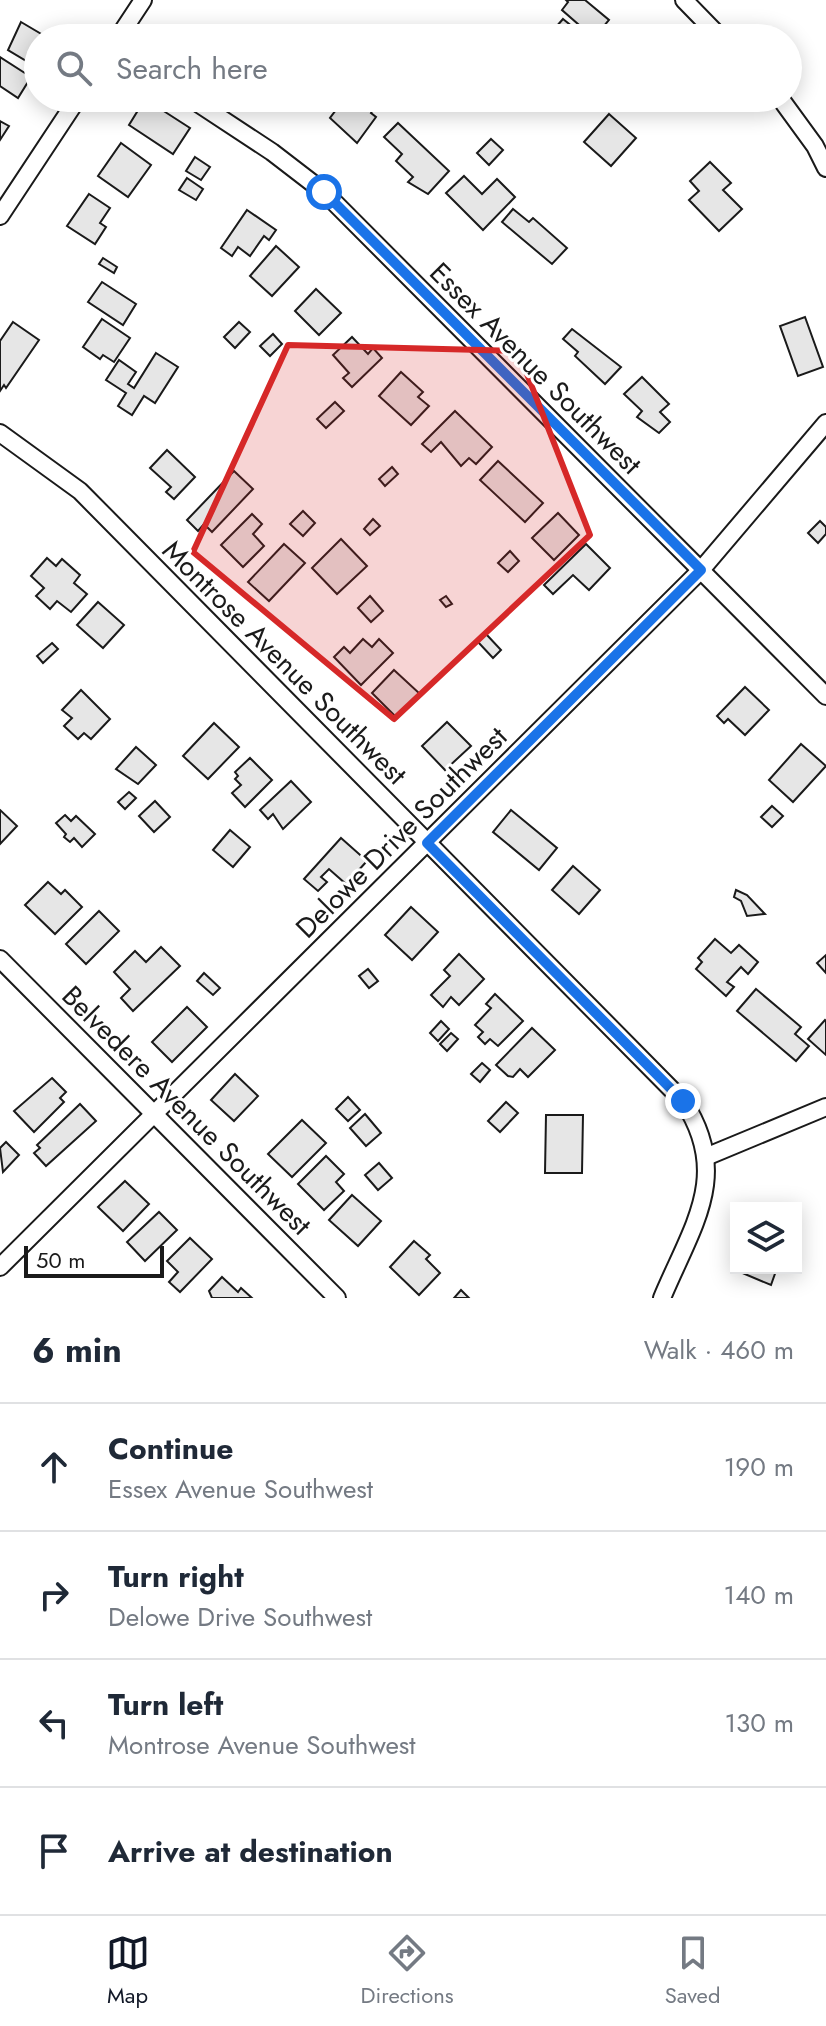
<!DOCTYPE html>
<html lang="en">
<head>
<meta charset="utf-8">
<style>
  :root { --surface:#fff; --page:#f6f6f7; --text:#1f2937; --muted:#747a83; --line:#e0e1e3; --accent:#111827 }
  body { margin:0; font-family:Jost,sans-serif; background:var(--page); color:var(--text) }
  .controls { position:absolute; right:24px; bottom:24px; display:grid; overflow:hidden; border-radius:0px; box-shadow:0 4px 20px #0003 }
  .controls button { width:72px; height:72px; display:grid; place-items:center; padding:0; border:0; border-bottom:2px solid var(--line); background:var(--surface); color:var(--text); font:40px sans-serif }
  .scale { position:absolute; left:24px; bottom:20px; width:140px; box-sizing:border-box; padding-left:8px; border:4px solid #1a1a1a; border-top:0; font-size:22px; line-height:28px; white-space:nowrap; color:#1a1a1a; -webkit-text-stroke:6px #fff; paint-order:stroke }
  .stop { position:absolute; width:24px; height:24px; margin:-18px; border:6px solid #1a73e8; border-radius:50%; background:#fff }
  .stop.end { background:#1a73e8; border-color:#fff; box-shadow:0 2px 8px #0008 }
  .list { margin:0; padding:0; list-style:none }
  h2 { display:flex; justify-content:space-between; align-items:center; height:104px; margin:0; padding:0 32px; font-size:34px }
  h2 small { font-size:26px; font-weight:400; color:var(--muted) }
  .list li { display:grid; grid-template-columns:52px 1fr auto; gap:24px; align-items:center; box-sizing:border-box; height:128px; padding:0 32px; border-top:2px solid var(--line) }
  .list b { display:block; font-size:30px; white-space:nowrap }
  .list p { margin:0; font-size:26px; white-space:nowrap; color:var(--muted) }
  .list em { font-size:26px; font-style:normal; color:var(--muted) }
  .icon { flex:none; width:44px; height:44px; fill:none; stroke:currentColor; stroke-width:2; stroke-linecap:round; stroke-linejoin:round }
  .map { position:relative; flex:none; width:826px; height:1298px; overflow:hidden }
  .search { position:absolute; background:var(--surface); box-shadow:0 4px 20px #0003; left:24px; right:24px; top:24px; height:88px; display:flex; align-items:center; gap:20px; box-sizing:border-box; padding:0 28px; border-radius:44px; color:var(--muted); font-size:30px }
  .sheet { height:616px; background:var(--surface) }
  nav { display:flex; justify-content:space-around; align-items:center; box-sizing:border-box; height:112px; border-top:2px solid var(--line); background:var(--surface); font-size:22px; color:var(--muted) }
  nav a { display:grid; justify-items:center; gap:4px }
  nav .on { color:var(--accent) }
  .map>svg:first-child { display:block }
  .building { fill:#e6e6e6; stroke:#1a1a1a; stroke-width:2 }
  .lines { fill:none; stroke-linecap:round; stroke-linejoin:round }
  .minor-casing { stroke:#1a1a1a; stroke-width:20 }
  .minor { stroke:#fff; stroke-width:16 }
  .route { stroke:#1a73e8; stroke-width:10 }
  .marked { fill:#d62828; fill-opacity:0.2; stroke:#d62828; stroke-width:6; stroke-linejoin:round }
  .labels { text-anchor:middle; stroke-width:6; stroke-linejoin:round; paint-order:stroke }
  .street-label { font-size:28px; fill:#1a1a1a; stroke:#fff }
</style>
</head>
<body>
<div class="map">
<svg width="826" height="1298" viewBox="0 0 826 1298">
  <rect width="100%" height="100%" fill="#fff"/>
  <!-- building -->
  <g class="building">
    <polygon points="566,0 585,0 609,20 594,38 562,10 568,2"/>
    <polygon points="563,19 579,32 574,38 568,38 556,27"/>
    <polygon points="21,22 48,38 38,38 38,68 8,50"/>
    <polygon points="198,26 217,38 190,38"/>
    <polygon points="0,57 31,77 18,98 0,86"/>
    <polygon points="345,98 381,98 371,113 376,117 357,143 330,118"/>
    <polygon points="145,99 190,128 173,154 129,125"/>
    <polygon points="609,114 636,138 611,166 584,142"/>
    <polygon points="0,121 9,126 0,140"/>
    <polygon points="398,123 449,171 428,194 408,182 413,177 396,161 402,154 384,137"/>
    <polygon points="491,139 503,150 489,165 477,153"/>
    <polygon points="121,143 151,165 128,197 98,176"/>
    <polygon points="195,157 210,167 201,180 186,171"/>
    <polygon points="710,162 731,183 723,190 742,209 719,231 689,200 699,191 690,181"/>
    <polygon points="464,176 482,194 497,179 515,197 483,230 446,193"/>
    <polygon points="187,178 203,189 196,200 179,190"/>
    <polygon points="89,194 110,208 100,223 106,227 95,244 67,226"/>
    <polygon points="513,209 529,222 533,218 567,248 552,264 502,222"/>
    <polygon points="247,210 276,230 269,240 264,236 250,256 238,247 232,256 221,248"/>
    <polygon points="276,246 299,267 272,296 250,276"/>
    <polygon points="103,258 117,267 114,273 99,264"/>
    <polygon points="102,282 136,304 123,325 88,302"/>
    <polygon points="316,289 341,313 319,335 295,311"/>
    <polygon points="805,317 823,367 798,376 780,326"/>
    <polygon points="102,319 130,338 114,362 103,355 100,359 83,347"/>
    <polygon points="13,322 39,340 6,388 4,385 0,391 0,341"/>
    <polygon points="239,322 250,332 235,348 224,337"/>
    <polygon points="572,329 621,367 605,384 575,356 578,352 563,339"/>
    <polygon points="273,334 282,344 270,356 260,346"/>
    <polygon points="352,337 368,354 373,348 382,358 352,387 343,378 349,373 333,355"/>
    <polygon points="156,353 178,367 155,403 144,396 132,415 118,406 126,393 106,380 119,360 136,372 128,384 134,388"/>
    <polygon points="401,372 423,392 418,397 429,406 411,425 379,396"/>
    <polygon points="642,377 669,404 660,412 670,422 659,433 637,417 642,411 624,394"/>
    <polygon points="335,402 344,411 326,428 317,419"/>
    <polygon points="455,411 492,447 476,464 469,458 461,466 441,442 431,452 422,444"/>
    <polygon points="167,450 195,477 174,499 166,492 171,487 150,468"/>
    <polygon points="498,461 543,503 525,522 480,480"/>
    <polygon points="392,467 398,474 385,486 379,479"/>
    <polygon points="234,471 253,489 212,532 204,524 198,531 187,520"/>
    <polygon points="303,511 315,523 303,536 290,524"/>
    <polygon points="558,513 579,535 554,560 532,538"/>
    <polygon points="252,514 262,524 253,534 264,546 243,567 221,545"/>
    <polygon points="373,519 380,526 370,535 364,529"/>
    <polygon points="820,521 826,527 826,534 818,543 808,533"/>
    <polygon points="341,539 367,566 337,594 312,568"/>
    <polygon points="284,544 305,563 269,601 248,582"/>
    <polygon points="586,544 610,568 589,590 573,575 553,594 544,585"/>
    <polygon points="510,551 519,561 508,572 498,563"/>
    <polygon points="47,558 56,566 62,559 80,575 74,583 87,594 71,612 57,601 50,609 36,596 44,588 31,576"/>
    <polygon points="370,596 383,611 371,622 358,608"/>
    <polygon points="446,596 452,604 446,607 440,600"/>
    <polygon points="98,602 124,625 103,648 77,625"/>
    <polygon points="486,634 501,650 493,658 478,642"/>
    <polygon points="363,639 372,647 379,639 393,653 361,685 334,657 344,647 350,653"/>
    <polygon points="52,643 58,649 43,663 37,656"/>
    <polygon points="394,670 420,694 397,718 372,693"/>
    <polygon points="745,687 769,710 745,735 728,719 724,723 717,716"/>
    <polygon points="81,690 110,719 91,739 84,733 78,739 64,726 72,718 62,710"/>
    <polygon points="447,722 471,746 445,770 422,746"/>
    <polygon points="214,723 239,747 208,779 183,756"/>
    <polygon points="801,744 826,766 793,802 769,780"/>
    <polygon points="136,747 156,765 138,784 116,769"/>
    <polygon points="250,758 272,780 245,807 232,793 241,785 235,779 238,776 235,772"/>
    <polygon points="291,781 311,802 283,829 273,814 268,819 260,810"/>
    <polygon points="129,792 136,798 125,809 118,802"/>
    <polygon points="155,801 170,817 154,832 139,816"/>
    <polygon points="772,806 783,816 772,827 761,817"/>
    <polygon points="0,810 17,826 0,844"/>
    <polygon points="511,810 557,848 539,870 493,832"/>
    <polygon points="65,815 71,821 76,816 95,834 82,847 74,838 70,842 64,837 66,834 56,823"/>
    <polygon points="230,830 250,847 233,867 213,850"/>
    <polygon points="341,838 367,861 346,884 329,869 321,877 327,882 318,891 304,879"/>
    <polygon points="573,866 600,890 579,914 552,890"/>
    <polygon points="48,882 61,894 65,890 82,907 55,934 25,905"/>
    <polygon points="736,890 747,895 765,914 747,916 741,901 734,897"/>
    <polygon points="411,907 438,932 412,960 385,935"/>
    <polygon points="99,911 119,931 86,964 66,944"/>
    <polygon points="715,939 731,953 739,945 758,962 748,974 741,967 727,982 734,987 726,996 696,969 702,962 698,958"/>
    <polygon points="161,947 180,966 133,1011 121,998 130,989 114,972 135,951 146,962"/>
    <polygon points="459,954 484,979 459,1005 451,997 443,1007 431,995 450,976 444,970"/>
    <polygon points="826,955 826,973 817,963"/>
    <polygon points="368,969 378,981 369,988 359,976"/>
    <polygon points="204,973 220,988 213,995 197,981"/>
    <polygon points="756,989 801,1027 795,1034 809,1046 796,1061 737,1011"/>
    <polygon points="495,994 523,1021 498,1046 490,1039 485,1044 478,1037 483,1032 475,1025 491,1008 486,1004"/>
    <polygon points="187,1007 207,1027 172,1062 152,1042"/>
    <polygon points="825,1020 826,1021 826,1055 808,1039"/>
    <polygon points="441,1021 449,1029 438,1041 430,1033"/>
    <polygon points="532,1028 555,1050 528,1077 520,1069 513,1077 508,1076 496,1065"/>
    <polygon points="451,1033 458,1039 447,1051 440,1044"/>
    <polygon points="482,1063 490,1070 480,1082 471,1074"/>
    <polygon points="235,1074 258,1096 234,1121 211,1100"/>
    <polygon points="52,1078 66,1092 60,1098 64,1102 34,1132 14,1111"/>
    <polygon points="348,1097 360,1110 348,1121 336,1109"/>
    <polygon points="506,1102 518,1113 500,1132 488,1121"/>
    <polygon points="80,1104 96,1121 46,1166 34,1153 40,1148 37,1145"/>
    <polygon points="365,1114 381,1133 366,1146 350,1128"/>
    <polygon points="546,1115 583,1115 582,1173 545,1173"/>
    <polygon points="302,1120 326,1143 292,1177 268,1154"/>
    <polygon points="6,1142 19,1155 3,1172 0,1148"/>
    <polygon points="326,1156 344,1174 336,1182 344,1191 324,1210 298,1184"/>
    <polygon points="379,1163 392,1178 378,1190 365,1175"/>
    <polygon points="125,1181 149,1204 123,1231 98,1207"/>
    <polygon points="352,1195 381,1221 358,1246 329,1220"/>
    <polygon points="159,1212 177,1230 145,1261 127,1242"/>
    <polygon points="190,1238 212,1259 180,1292 169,1282 178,1272 167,1261"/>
    <polygon points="414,1241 430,1255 426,1259 440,1273 419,1295 390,1267"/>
    <polygon points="742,1268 777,1268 771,1285 740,1272"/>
    <polygon points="222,1277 238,1292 241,1288 252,1298 212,1298 209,1291"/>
    <polygon points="461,1290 469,1298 454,1298"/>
  </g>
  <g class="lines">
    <!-- minor casing -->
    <g class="minor-casing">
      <g id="minor">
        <polyline points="684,0 721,38"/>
        <polyline points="118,38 143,0"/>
        <polyline points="190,98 272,152 324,192 826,696"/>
        <polyline points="780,98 815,146 826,168"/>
        <polyline points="0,216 78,98"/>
        <path d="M0,433L80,491L683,1101C732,1175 692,1226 662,1298"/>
        <polyline points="0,959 337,1298"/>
        <polyline points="708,1156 826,1107"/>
        <polyline points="0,1267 701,570 826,423"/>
      </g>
    </g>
    <!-- minor -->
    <use href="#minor" class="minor"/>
  </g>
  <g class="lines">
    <!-- route -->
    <polyline class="route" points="324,192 701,570 427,843 683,1101"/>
  </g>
  <!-- marked area -->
  <path class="marked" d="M288,345L518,351L590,535L394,719L193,552Z"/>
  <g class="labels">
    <!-- street labels -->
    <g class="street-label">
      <text transform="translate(536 368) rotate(45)" y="10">Essex Avenue Southwest</text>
      <text transform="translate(285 662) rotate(45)" y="10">Montrose Avenue Southwest</text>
      <text transform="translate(401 832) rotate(-45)" y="10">Delowe Drive Southwest</text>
      <text transform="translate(187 1110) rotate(45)" y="10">Belvedere Avenue Southwest</text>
    </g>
  </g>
</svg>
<div class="controls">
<button><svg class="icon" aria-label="layers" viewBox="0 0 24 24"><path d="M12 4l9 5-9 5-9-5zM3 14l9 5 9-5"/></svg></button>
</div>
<div class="scale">50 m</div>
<div class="stop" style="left:324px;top:192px"></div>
<div class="stop end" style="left:683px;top:1101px"></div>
<div class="search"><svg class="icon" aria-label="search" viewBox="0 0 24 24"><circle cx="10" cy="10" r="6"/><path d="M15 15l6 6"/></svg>Search here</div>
</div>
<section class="sheet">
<h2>6 min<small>Walk · 460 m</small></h2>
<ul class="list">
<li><svg class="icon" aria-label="ahead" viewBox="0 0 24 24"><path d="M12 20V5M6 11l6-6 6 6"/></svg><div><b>Continue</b><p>Essex Avenue Southwest</p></div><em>190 m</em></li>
<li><svg class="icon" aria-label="right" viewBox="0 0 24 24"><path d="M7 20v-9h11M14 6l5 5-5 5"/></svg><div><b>Turn right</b><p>Delowe Drive Southwest</p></div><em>140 m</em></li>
<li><svg class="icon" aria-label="left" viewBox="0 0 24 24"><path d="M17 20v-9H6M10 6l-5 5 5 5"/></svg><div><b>Turn left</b><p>Montrose Avenue Southwest</p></div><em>130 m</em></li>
<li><svg class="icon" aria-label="arrive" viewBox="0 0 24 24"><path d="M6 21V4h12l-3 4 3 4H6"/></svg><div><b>Arrive at destination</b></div></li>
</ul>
</section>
<nav>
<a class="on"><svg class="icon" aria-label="map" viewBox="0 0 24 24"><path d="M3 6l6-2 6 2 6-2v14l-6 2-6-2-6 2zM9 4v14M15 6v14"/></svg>Map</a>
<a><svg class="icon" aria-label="directions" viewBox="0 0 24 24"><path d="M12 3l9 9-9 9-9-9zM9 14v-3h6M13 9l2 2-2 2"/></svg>Directions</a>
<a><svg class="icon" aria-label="saved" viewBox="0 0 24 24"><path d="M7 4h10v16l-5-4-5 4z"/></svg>Saved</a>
</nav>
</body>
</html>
